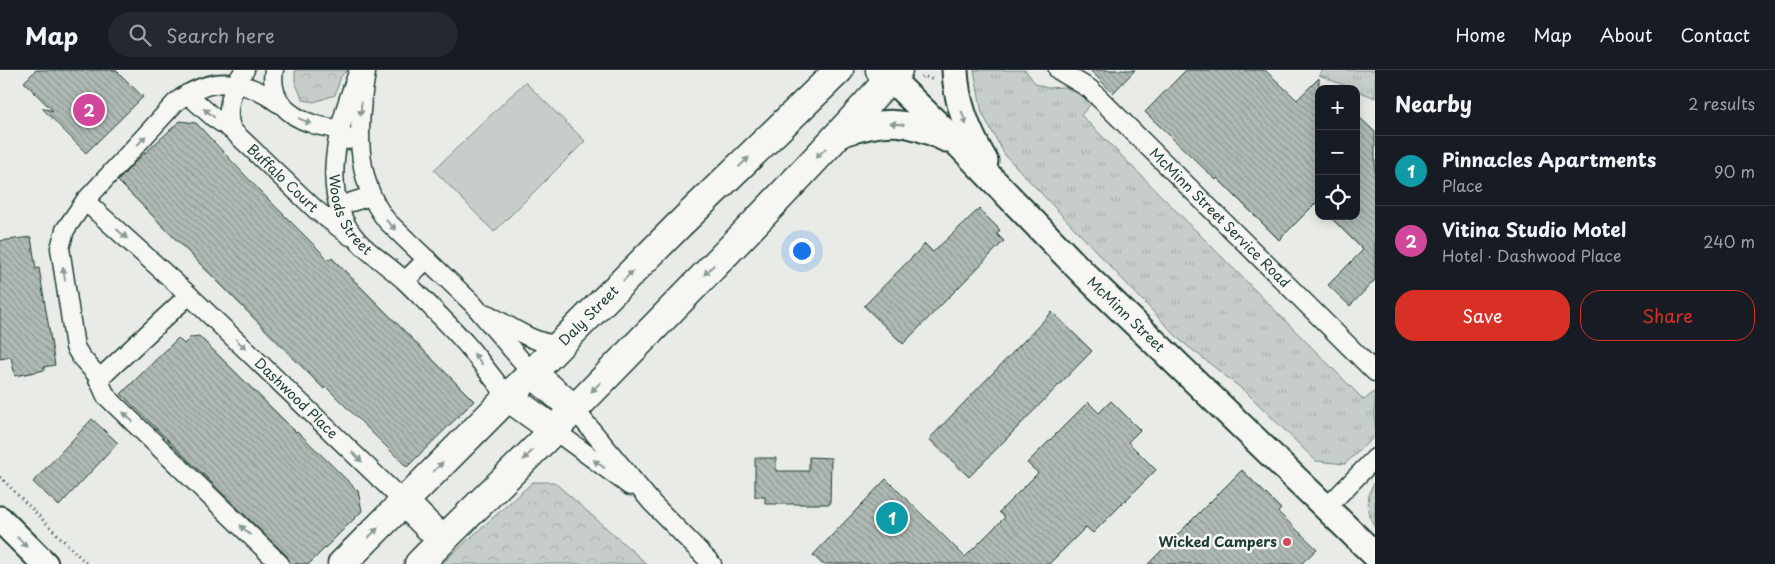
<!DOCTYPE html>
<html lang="en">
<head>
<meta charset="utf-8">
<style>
  :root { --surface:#171b24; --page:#242831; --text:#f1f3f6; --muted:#9ea1a6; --line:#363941; --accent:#d93025 }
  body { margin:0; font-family:"Playpen Sans",sans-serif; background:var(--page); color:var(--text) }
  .controls { position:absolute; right:15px; top:15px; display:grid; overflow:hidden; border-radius:10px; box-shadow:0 2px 12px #0003 }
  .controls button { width:45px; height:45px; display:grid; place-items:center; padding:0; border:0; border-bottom:1px solid var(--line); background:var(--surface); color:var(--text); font:25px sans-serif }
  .you { position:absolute; left:801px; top:180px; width:18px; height:18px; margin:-12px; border:4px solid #fff; border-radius:50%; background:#1a73e8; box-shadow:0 0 0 8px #1a73e833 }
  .badge { display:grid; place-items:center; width:32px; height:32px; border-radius:50%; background:var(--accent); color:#fff; font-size:16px; font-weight:700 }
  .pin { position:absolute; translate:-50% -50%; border:2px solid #fff; box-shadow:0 1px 5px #0006 }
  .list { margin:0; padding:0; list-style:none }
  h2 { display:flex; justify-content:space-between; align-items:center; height:65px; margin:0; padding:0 20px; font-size:21px }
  h2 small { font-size:16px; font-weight:400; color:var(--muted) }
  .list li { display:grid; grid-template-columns:32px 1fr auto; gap:15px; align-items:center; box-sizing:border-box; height:70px; padding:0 20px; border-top:1px solid var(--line) }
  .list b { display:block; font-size:19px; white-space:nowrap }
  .list p { margin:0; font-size:16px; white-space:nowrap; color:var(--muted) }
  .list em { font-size:16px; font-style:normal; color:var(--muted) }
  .actions { display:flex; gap:10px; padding:15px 20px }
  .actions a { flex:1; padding:11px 0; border:1px solid var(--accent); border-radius:20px; text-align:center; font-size:18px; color:var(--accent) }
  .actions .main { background:var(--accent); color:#fff }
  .icon { flex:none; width:28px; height:28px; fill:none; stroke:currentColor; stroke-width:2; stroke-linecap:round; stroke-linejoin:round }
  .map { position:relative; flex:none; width:1375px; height:494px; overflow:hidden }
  header { display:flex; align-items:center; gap:30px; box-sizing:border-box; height:70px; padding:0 25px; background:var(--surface); border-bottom:1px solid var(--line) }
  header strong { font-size:24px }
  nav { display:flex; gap:28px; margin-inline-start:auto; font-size:18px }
  .search { width:350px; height:45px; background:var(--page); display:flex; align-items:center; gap:12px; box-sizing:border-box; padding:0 18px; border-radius:28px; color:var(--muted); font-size:19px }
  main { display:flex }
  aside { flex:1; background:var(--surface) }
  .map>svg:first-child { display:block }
  .grass { fill:url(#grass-tufts); stroke:#73867e }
  .forest { fill:url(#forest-crowns); stroke:#73867e }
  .garden { fill:#c7cec9; stroke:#73867e }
  .building { fill:url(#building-back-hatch); stroke:#1f3d34 }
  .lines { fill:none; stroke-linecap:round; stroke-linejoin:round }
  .street-casing { stroke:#1f3d34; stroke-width:21 }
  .secondary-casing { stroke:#1f3d34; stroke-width:29 }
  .primary-casing { stroke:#1f3d34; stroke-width:31 }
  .highway-casing { stroke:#1f3d34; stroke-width:31 }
  .path { stroke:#1f3d34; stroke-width:3; stroke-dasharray:1 4; stroke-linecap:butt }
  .street { stroke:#f6f6f2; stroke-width:18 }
  .secondary { stroke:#f6f6f2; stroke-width:25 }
  .primary { stroke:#f6f6f2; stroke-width:28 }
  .highway { stroke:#f6f6f2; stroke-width:28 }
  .oneway { fill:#8a9a93 }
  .poi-dot { fill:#d1495b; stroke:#f6f6f2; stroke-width:2 }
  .labels { text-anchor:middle; stroke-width:5; stroke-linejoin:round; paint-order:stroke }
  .street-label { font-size:14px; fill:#1f3d34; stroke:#f6f6f2 }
  .poi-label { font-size:14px; font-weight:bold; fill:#1f3d34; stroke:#f6f6f2; text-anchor:end }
</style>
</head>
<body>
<header>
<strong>Map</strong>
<div class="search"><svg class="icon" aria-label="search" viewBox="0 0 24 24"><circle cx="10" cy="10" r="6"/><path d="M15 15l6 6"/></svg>Search here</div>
<nav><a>Home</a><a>Map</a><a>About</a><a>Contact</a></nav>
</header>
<main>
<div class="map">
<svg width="1375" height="494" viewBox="0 0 1375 494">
  <defs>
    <pattern id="grass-tufts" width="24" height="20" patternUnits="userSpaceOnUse" patternTransform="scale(1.25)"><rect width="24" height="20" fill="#c7cec9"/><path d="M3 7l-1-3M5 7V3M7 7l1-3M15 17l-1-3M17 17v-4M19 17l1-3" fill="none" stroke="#aab2ad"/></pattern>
    <pattern id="forest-crowns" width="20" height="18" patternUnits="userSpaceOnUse" patternTransform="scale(1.25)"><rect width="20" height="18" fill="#c7cec9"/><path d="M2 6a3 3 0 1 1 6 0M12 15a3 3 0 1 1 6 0" fill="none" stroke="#aab2ad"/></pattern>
    <pattern id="building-back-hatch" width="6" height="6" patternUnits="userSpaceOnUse" patternTransform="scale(1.25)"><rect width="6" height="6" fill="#b0bab5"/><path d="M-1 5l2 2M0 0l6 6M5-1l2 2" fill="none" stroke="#8f9894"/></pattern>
  </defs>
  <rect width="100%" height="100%" fill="#e9ebe7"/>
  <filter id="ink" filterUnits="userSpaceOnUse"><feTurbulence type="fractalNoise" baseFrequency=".02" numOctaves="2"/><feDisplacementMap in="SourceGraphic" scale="10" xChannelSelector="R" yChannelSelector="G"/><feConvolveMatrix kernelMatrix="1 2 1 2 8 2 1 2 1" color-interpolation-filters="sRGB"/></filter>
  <g filter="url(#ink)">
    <!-- grass -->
    <g class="grass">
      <polygon points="974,0 1025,0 1036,14 1047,18 1065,17 1079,20 1092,33 1081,45 1364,330 1375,321 1375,366 1345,394 1316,391 1247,323 1180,270 1005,85 982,43"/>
      <polygon points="1323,0 1375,0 1375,28 1356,20 1356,19 1353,19 1319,5"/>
      <path d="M1375,412V458C1367,445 1365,424 1375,412Z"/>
    </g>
    <!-- forest -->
    <g class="forest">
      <polygon points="295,0 348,0 341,6 335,25 314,32 303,30 295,12"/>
      <polygon points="533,412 554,412 647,494 441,494"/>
    </g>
    <!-- garden -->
    <polygon class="garden" points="525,12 585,71 494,162 434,100"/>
    <!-- building -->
    <g class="building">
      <polygon points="36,0 116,0 143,27 86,83 42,38 53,41 24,12"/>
      <polygon points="1090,0 1135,0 1113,23"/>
      <polygon points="1186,0 1265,0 1297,30 1319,8 1319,130 1279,170 1217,108 1216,110 1145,42"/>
      <polygon points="1356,44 1375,62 1375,210 1350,236 1328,215 1363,180 1329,146 1356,146"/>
      <polygon points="180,51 196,53 258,119 329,190 332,188 474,331 407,397 326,317 324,319 118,111 133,94"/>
      <polygon points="979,139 1000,160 997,164 1004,171 903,274 864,236 925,174 933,182"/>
      <polygon points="31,167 36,199 39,198 55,295 44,297 45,300 15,306 11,287 0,289 0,171"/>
      <polygon points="1052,242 1092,281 969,407 929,369"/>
      <polygon points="199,266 296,362 297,361 358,421 362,441 309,494 290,494 287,486 121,324 178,268 184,274 191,267"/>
      <polygon points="1111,331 1140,360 1128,372 1156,400 1093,463 1086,457 1049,494 822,494 813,485 886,409 965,487 1005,447 999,442 1038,403 1027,393 1088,332 1099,343"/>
      <polygon points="92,349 118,373 59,436 33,412"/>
      <polygon points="809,387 831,388 830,434 765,434 765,427 755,427 755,388 776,388 776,401 809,401"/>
      <polygon points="1242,400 1281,439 1278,442 1317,479 1301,494 1148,494"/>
    </g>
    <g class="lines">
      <!-- street casing -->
      <g class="street-casing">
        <g id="street">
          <path id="s1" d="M245,0C232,16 224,41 232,60L316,140L350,166"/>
          <path d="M274,0C269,28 287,46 313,54C321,57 332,57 339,61C342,63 345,67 348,70"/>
          <path id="s2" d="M359,0C340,51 315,124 358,171C372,186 392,198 407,213C428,234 449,254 468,276C482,293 494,310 508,327"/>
          <path id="s3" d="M1058,0L1090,19L1375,302"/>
          <path d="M366,3C357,53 354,110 387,151L473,234L532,303"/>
          <polyline points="187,24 213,47 232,60"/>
          <path d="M278,33C244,8 210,6 176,32L85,131L65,160L60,178L75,277L81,287L96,304L106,326L280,494"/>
          <path id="s4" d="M85,131L189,225L404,432"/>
          <polyline points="339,136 371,126"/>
          <polyline points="405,211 427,189"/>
          <path d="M487,244C510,256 532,273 558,275"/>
          <polyline points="98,310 189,225"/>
          <polyline points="574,339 652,433 712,494"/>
          <polyline points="554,360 630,416"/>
          <polyline points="1327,437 1375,388"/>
        </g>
      </g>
      <!-- secondary casing -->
      <g class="secondary-casing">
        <g id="secondary">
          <path d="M955,0C956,33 969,64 985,91"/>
          <path id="s5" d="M890,8L960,76L1084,204L1375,485"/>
          <path d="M840,64C884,50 903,48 946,69"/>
          <polyline points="0,449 45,494"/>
        </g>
      </g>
      <!-- primary casing -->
      <g class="primary-casing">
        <g id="primary">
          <polyline points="532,303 574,339"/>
          <polyline points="508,327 554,360"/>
          <polyline points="404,432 442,470"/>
          <path id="s6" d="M342,494L679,155L839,0"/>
          <path d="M419,494C463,449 509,406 553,361C666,245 781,129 890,8"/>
        </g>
      </g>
      <!-- highway casing -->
      <g class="highway-casing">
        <polyline id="highway" points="880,0 890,8 898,0"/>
      </g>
      <!-- path -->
      <g class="path">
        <polyline points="922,8 924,6 933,10"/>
        <polyline points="0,407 87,494"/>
      </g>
      <!-- street -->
      <use href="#street" class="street"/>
      <!-- secondary -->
      <use href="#secondary" class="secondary"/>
      <!-- primary -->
      <use href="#primary" class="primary"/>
      <!-- highway -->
      <use href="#highway" class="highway"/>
    </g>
    <!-- one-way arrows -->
    <defs><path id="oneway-solid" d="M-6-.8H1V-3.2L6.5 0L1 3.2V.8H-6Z" transform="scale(1.25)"/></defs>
    <g class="oneway">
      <use href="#oneway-solid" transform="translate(361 39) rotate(95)"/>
      <use href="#oneway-solid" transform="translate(209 43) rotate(-141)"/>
      <use href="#oneway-solid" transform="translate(964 48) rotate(71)"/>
      <use href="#oneway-solid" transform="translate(305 51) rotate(22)"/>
      <use href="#oneway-solid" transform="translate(897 54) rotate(-173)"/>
      <use href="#oneway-solid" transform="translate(141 71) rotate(-47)"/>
      <use href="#oneway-solid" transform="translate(821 83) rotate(134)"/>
      <use href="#oneway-solid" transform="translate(744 92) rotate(-44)"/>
      <use href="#oneway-solid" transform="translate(391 155) rotate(45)"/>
      <use href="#oneway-solid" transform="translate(122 164) rotate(42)"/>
      <use href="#oneway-solid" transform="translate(709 200) rotate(134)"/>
      <use href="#oneway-solid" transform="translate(64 204) rotate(-99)"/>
      <use href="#oneway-solid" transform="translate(628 206) rotate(-45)"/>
      <use href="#oneway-solid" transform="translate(241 274) rotate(44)"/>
      <use href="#oneway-solid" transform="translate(478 289) rotate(-128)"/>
      <use href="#oneway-solid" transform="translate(596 317) rotate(134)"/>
      <use href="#oneway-solid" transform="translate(128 347) rotate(-136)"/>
      <use href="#oneway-solid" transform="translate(528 385) rotate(135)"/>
      <use href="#oneway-solid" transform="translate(357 387) rotate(44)"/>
      <use href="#oneway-solid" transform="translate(599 394) rotate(-144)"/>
      <use href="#oneway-solid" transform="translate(438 397) rotate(-45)"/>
      <use href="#oneway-solid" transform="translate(245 460) rotate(-136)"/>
      <use href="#oneway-solid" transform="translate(373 463) rotate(-45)"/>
      <use href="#oneway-solid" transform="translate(22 472) rotate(45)"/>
    </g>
  </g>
  <!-- markers -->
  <circle class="poi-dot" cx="1287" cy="472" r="5"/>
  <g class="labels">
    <!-- street labels -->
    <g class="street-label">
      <text dy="5" stroke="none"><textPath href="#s1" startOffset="134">Buffalo Court</textPath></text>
      <text dy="5" stroke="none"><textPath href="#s2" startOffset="152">Woods Street</textPath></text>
      <text dy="5" stroke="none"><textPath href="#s3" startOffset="220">McMinn Street Service Road</textPath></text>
      <text dy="5" stroke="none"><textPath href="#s5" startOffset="334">McMinn Street</textPath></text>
      <text dy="5" stroke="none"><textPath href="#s6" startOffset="350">Daly Street</textPath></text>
      <text dy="5" stroke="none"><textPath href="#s4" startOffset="289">Dashwood Place</textPath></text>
    </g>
    <!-- poi labels -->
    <g class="poi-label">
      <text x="1277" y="477">Wicked Campers</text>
    </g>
  </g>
</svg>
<div class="controls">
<button>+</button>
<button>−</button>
<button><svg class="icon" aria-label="locate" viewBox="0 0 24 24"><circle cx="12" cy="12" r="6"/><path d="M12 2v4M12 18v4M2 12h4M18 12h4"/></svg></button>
</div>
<div class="you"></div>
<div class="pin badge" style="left:892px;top:448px;background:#0f9aa8">1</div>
<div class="pin badge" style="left:89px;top:40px;background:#d1479c">2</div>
</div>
<aside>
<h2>Nearby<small>2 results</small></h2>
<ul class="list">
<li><span class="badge" style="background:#0f9aa8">1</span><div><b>Pinnacles Apartments</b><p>Place</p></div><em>90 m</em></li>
<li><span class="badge" style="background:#d1479c">2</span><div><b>Vitina Studio Motel</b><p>Hotel · Dashwood Place</p></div><em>240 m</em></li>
</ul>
<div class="actions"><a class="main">Save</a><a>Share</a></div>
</aside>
</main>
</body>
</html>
